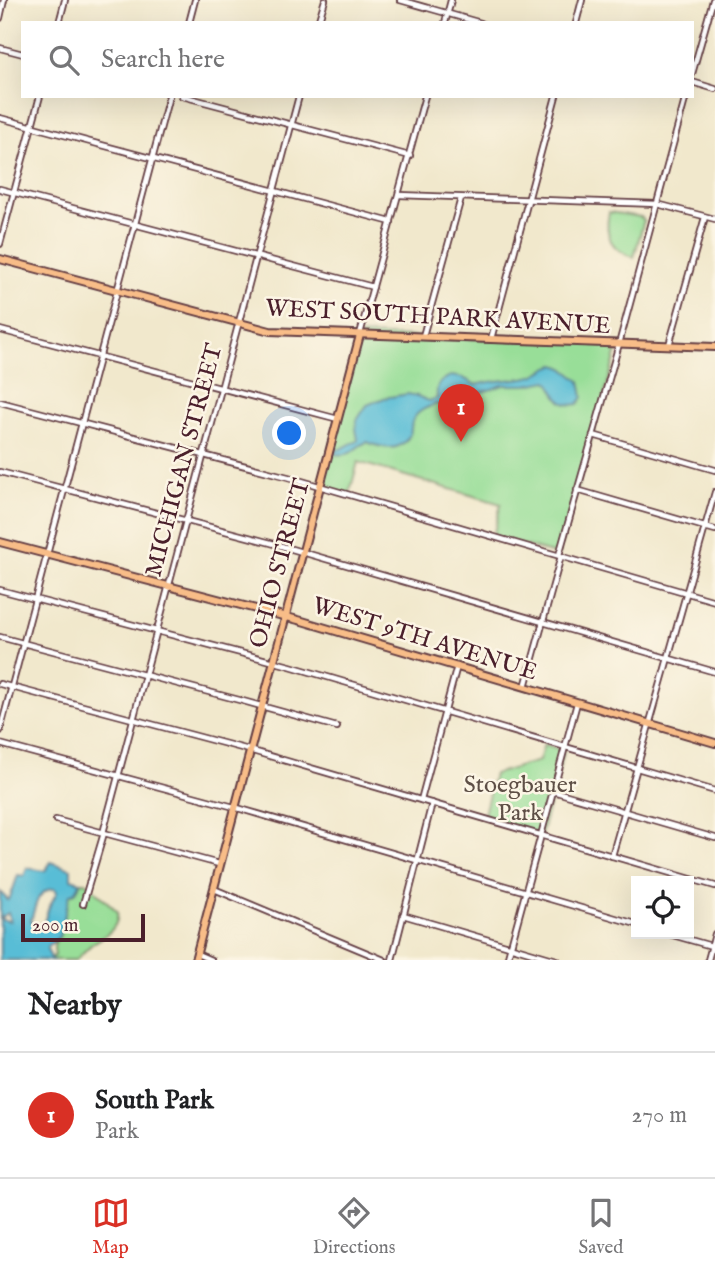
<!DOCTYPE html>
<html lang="en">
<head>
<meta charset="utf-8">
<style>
  :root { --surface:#fff; --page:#f2f2f2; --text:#202124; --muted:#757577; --line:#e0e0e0; --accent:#d93025 }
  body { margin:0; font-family:"IM FELL English",serif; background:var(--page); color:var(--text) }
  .controls { position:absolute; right:21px; bottom:21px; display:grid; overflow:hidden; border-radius:0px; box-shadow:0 7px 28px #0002 }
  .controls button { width:63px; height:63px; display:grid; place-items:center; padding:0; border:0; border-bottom:2px solid var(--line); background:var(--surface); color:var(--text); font:35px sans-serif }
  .scale { position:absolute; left:21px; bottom:18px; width:124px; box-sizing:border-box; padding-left:7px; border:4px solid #4a1f2b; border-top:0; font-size:19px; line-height:24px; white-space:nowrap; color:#4a1f2b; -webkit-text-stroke:5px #fcf5e5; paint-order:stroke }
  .you { position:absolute; left:290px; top:434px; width:24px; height:24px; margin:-18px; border:5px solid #fff; border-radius:50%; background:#1a73e8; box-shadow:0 0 0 10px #1a73e833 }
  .badge { display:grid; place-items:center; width:46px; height:46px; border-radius:50%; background:var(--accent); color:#fff; font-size:23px; font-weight:700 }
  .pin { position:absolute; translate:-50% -58px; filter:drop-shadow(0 2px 4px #0008) }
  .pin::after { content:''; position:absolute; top:37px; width:24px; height:21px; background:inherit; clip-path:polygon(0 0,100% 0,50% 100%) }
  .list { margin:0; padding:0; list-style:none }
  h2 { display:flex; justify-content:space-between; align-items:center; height:91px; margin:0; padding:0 28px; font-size:30px }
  h2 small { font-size:23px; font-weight:400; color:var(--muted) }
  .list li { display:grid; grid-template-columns:46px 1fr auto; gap:21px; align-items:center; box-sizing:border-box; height:126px; padding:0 28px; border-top:2px solid var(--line) }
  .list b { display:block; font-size:26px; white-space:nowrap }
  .list p { margin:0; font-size:23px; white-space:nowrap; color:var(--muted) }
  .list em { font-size:23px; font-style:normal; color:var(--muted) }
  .icon { flex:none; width:38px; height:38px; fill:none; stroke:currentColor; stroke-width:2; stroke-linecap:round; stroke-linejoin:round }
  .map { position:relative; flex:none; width:715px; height:960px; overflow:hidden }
  .search { position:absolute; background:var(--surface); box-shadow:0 7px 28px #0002; left:21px; right:21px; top:21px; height:77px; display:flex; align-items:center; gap:18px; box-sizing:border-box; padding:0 24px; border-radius:0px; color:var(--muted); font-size:26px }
  .sheet { height:217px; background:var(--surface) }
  nav { display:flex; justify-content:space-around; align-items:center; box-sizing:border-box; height:98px; border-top:2px solid var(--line); background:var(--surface); font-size:19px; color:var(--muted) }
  nav a { display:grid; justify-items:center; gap:4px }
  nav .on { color:var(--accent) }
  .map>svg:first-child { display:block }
  .green { fill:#98de98; stroke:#717e62; stroke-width:2 }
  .water { fill:#58bdd6; stroke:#516e80; stroke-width:2; fill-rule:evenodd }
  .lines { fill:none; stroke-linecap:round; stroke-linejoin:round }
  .minor-casing { stroke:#633d43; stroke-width:8 }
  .major-casing { stroke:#633d43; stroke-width:10 }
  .minor { stroke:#fff; stroke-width:4.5 }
  .major { stroke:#f8bd88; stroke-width:6 }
  .labels { text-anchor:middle; stroke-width:5; stroke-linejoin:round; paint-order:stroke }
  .street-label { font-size:24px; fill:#4a1f2b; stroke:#fcf5e5 }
  .park-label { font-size:24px; fill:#5e4f46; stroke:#fcf5e5 }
</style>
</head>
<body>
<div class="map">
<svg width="715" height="960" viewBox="0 0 715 960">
  <rect width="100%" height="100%" fill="#fcf5e5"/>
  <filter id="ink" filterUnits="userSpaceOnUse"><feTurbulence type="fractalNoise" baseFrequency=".0143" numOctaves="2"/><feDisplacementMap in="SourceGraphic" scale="14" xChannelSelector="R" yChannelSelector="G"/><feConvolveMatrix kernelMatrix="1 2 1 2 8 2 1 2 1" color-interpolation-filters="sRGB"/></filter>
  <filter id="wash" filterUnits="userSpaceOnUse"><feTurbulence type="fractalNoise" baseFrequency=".00686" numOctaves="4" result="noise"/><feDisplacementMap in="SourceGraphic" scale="28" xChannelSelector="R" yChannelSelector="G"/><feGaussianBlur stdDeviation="1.57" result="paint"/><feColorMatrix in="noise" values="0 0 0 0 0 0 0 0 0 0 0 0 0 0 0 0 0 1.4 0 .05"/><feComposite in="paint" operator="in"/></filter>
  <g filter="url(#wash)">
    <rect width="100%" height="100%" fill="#f1e8cc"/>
    <!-- green -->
    <g class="green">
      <path d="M609,212L641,217L644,220L634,257C611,251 604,235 609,212Z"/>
      <polygon points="360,335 619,344 558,555 493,536 501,504 358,462 349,495 320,486"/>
      <polygon points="544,744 559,749 564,752 541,835 483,818 494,774 539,761"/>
      <path d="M81,882H86L117,911C120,929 105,935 92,944C86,949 81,955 76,960H53L51,958L55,955C53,948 53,942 59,937L70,894L75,893Z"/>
    </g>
    <!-- water -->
    <g class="water">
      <path d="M555,365L562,367L580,381L583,397L578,404C558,408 558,394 548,381L527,385H503L492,389L479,393L473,400L452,409L445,408L437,404C428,407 419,410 414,418C410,423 412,429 410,434C401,454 382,448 367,442C352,447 356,457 334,454L335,450C344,450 349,443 356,442L358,440L356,429L357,420L367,405L384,398L408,394L417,396L429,401L437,398C436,385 439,381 451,376L463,378L476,385C495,379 510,381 529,377C539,375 546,367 555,365Z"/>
      <path d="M51,862L71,869V879L81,882L75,893L70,894L59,937L48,946L47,949L50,956L53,960H0V919L10,921L8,913L0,918V892L8,900L10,898L18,875L24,876L27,868L45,871ZM51,889H55L57,892L49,907L44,922L35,927L31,920C36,906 36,893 51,889Z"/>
    </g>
  </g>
  <g filter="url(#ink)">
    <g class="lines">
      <!-- minor casing -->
      <g class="minor-casing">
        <g id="minor">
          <polyline points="400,0 481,23"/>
          <polyline points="0,18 4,0"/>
          <polyline points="59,23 65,0"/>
          <polyline points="189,23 195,0"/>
          <polyline points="318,23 325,0"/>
          <polyline points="445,23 451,0"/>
          <polyline points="576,23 582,0"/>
          <polyline points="0,48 23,54"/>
          <polyline points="692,74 713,0"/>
          <polyline points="692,82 715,89"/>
          <polyline points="182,96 410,156"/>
          <polyline points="0,118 391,222"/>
          <polyline points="0,189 373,287"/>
          <polyline points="399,195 657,204 715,219"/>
          <polyline points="0,244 40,96"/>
          <polyline points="0,330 338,419"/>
          <polyline points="360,334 425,96"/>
          <polyline points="423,336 461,198"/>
          <polyline points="491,339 556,96"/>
          <polyline points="669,345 705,217"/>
          <polyline points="0,402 288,477 715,601"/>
          <polyline points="593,435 715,470"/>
          <polyline points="0,472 271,543 715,672"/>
          <polyline points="577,490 715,530"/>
          <polyline points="559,555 619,344 686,96"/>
          <polyline points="0,590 290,666 715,791"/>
          <polyline points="0,637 243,701 337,727"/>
          <polyline points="0,684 249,750 715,886"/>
          <polyline points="525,687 561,556"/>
          <polyline points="0,731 169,96"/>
          <polyline points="0,744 234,807 636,924"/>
          <polyline points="553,791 715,838"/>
          <polyline points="421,800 457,666"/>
          <polyline points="56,820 219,864"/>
          <polyline points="103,833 299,96"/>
          <polyline points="612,856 715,492"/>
          <polyline points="214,889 384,960"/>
          <polyline points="83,904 104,833"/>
          <polyline points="403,915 557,960"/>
          <polyline points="669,934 715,947"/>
          <polyline points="197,954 211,960"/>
          <polyline points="392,960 432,803"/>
          <polyline points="507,960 577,703"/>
          <polyline points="708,960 715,934"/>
        </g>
      </g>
      <!-- major casing -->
      <g class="major-casing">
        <g id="major">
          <polyline points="0,259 270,331 715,347"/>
          <polyline points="0,542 302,621 715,743"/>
          <polyline points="195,960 360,335"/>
        </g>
      </g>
      <!-- minor -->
      <use href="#minor" class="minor"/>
      <!-- major -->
      <use href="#major" class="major"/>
    </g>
  </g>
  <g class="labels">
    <!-- street labels -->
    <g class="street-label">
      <text transform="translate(438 316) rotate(3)" y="8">WEST SOUTH PARK AVENUE</text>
      <text transform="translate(183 460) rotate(-75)" y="8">MICHIGAN STREET</text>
      <text transform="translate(279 563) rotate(-75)" y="8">OHIO STREET</text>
      <text transform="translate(425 638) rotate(17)" y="8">WEST 9TH AVENUE</text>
    </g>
    <!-- park labels -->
    <g class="park-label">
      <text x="520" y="792">Stoegbauer<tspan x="520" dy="28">Park</tspan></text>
    </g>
  </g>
</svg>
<div class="controls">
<button><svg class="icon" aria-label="locate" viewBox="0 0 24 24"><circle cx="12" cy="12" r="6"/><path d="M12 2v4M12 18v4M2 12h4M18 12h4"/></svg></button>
</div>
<div class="scale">200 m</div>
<div class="you"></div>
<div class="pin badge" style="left:461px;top:442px">1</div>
<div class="search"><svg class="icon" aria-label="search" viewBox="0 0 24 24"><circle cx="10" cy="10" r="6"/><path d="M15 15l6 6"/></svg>Search here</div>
</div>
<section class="sheet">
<h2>Nearby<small></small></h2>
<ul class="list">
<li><span class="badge">1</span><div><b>South Park</b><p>Park</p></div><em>270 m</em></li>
</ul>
</section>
<nav>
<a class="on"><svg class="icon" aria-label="map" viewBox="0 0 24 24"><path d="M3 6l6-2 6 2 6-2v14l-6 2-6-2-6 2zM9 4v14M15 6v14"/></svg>Map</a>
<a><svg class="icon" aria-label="directions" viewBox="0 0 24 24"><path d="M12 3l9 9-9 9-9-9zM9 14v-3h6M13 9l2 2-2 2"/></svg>Directions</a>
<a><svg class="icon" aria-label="saved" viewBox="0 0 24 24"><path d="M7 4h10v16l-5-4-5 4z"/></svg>Saved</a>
</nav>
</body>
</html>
